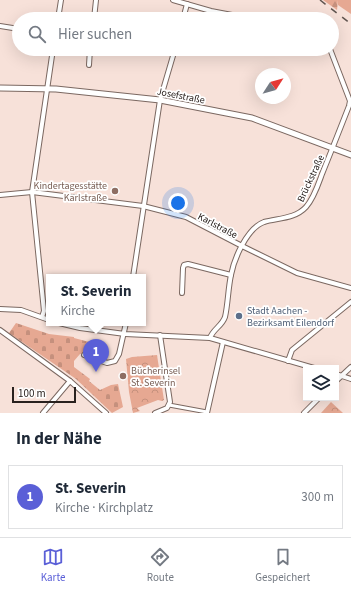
<!DOCTYPE html>
<html lang="de">
<head>
<meta charset="utf-8">
<style>
  :root { --surface:#fff; --page:#f6f6f7; --text:#1f2937; --muted:#747a83; --line:#e0e1e3; --accent:#5a5fd7 }
  body { margin:0; font-family:"Source Sans 3",sans-serif; background:var(--page); color:var(--text) }
  .controls { position:absolute; right:12px; bottom:12px; display:grid; overflow:hidden; border-radius:0px; box-shadow:0 4px 16px #0002 }
  .controls button { width:36px; height:36px; display:grid; place-items:center; padding:0; border:0; border-bottom:1px solid var(--line); background:var(--surface); color:var(--text); font:20px sans-serif }
  .compass { position:absolute; left:255px; top:68px; width:36px; height:36px; border-radius:50%; background:var(--surface); box-shadow:0 4px 16px #0002; rotate:54deg }
  .scale { position:absolute; left:12px; bottom:10px; width:64px; box-sizing:border-box; padding-left:4px; border:2px solid #29211e; border-top:0; font-size:11px; line-height:14px; white-space:nowrap; color:#29211e; -webkit-text-stroke:3px #fff; paint-order:stroke }
  .you { position:absolute; left:178px; top:203px; width:14px; height:14px; margin:-10px; border:3px solid #fff; border-radius:50%; background:#1a73e8; box-shadow:0 0 0 6px #1a73e833 }
  .badge { display:grid; place-items:center; width:26px; height:26px; border-radius:50%; background:var(--accent); color:#fff; font-size:13px; font-weight:700 }
  .pin { position:absolute; translate:-50% -33px; filter:drop-shadow(0 1px 2px #0008) }
  .pin::after { content:''; position:absolute; top:21px; width:14px; height:12px; background:inherit; clip-path:polygon(0 0,100% 0,50% 100%) }
  .popup { position:absolute; left:46px; top:274px; width:100px; height:52px; box-sizing:border-box; display:grid; place-content:center; border-radius:0px; background:var(--surface); filter:drop-shadow(0 1px 3px #0005); font-size:13px; white-space:nowrap; color:var(--muted) }
  .popup b { font-size:15px; color:var(--text) }
  .popup::after { content:''; position:absolute; left:50%; top:100%; margin-left:-8px; border:8px solid transparent; border-top-color:var(--surface) }
  .list { margin:0; padding:0; list-style:none }
  h2 { display:flex; justify-content:space-between; align-items:center; height:52px; margin:0; padding:0 16px; font-size:17px }
  h2 small { font-size:13px; font-weight:400; color:var(--muted) }
  .list li { display:grid; grid-template-columns:26px 1fr auto; gap:12px; align-items:center; box-sizing:border-box; height:64px; margin:0 8px 8px; padding:0 8px; border:1px solid var(--line); border-radius:0px }
  .list b { display:block; font-size:15px; white-space:nowrap }
  .list p { margin:0; font-size:13px; white-space:nowrap; color:var(--muted) }
  .list em { font-size:13px; font-style:normal; color:var(--muted) }
  .icon { flex:none; width:22px; height:22px; fill:none; stroke:currentColor; stroke-width:2; stroke-linecap:round; stroke-linejoin:round }
  .map { position:relative; flex:none; width:351px; height:413px; overflow:hidden }
  .search { position:absolute; background:var(--surface); box-shadow:0 4px 16px #0002; left:12px; right:12px; top:12px; height:44px; display:flex; align-items:center; gap:10px; box-sizing:border-box; padding:0 14px; border-radius:22px; color:var(--muted); font-size:15px }
  .sheet { height:124px; background:var(--surface) }
  nav { display:flex; justify-content:space-around; align-items:center; box-sizing:border-box; height:56px; border-top:1px solid var(--line); background:var(--surface); font-size:11px; color:var(--muted) }
  nav a { display:grid; justify-items:center; gap:2px }
  nav .on { color:var(--accent) }
  .map>svg:first-child { display:block }
  .green { fill:#e6a892 }
  .forest { fill:url(#forest-firs) }
  .cemetery { fill:url(#cemetery-stones) }
  .park { fill:url(#park-crowns) }
  .lines { fill:none; stroke-linecap:round; stroke-linejoin:round }
  .pedestrian-casing { stroke:#7b6861; stroke-width:5 }
  .minor-casing { stroke:#7b6861; stroke-width:6 }
  .tertiary-casing { stroke:#7b6861; stroke-width:7 }
  .pedestrian { stroke:#fff; stroke-width:3 }
  .minor { stroke:#fff; stroke-width:4 }
  .tertiary { stroke:#fff; stroke-width:5 }
  .rail { stroke:#605550; stroke-width:1.5; stroke-dasharray:7 7; stroke-linecap:butt }
  .education-dot { fill:#8d6e63; stroke:#fff; stroke-width:1.5 }
  .service-dot { fill:#5c6f8a; stroke:#fff; stroke-width:1.5 }
  .labels { text-anchor:middle; stroke-width:3.5; stroke-linejoin:round; paint-order:stroke }
  .street-label { font-size:10px; fill:#29211e; stroke:#fff }
  .education-label { font-size:10px; fill:#785e54; stroke:#fff; text-anchor:end }
  .service-label { font-size:10px; fill:#4e5e75; stroke:#fff; text-anchor:start }
</style>
</head>
<body>
<div class="map">
<svg width="351" height="413" viewBox="0 0 351 413">
  <defs>
    <pattern id="forest-firs" width="22" height="20" patternUnits="userSpaceOnUse"><rect width="22" height="20" fill="#e6a892"/><path d="M5 1l3.5 6h-7zM16 11l3.5 6h-7z" fill="#c5907d"/></pattern>
    <pattern id="cemetery-stones" width="16" height="16" patternUnits="userSpaceOnUse"><rect width="16" height="16" fill="#e6a892"/><path d="M2 7V4a2 2 0 0 1 4 0v3zM10 15v-3a2 2 0 0 1 4 0v3z" fill="#c5907d"/></pattern>
    <pattern id="park-crowns" width="20" height="18" patternUnits="userSpaceOnUse"><rect width="20" height="18" fill="#e6a892"/><path d="M2 6a3 3 0 1 1 6 0M12 15a3 3 0 1 1 6 0" fill="none" stroke="#c5907d"/></pattern>
  </defs>
  <rect width="100%" height="100%" fill="#f7e1d9"/>
  <!-- green -->
  <polygon class="green" points="338,0 351,0 351,14 338,5"/>
  <!-- forest -->
  <polygon class="forest" points="323,0 338,0 337,10"/>
  <!-- cemetery -->
  <polygon class="cemetery" points="16,323 49,334 74,337 74,338 101,345 99,351 108,360 107,361 93,356 94,351 88,349 87,353 80,354 74,361 74,367 90,379 89,381 100,390 111,385 118,384 123,407 112,413 76,379 9,333"/>
  <!-- park -->
  <g class="park">
    <polygon points="157,355 164,400 162,401 158,400 137,408 140,411 133,413 129,392 126,359 132,357"/>
    <polygon points="331,402 343,413 321,413"/>
  </g>
  <g class="lines">
    <!-- pedestrian casing -->
    <g class="pedestrian-casing">
      <polyline id="pedestrian" points="169,405 207,412"/>
    </g>
    <!-- minor casing -->
    <g class="minor-casing">
      <g id="minor">
        <polyline points="173,0 211,11 253,19"/>
        <polyline points="58,19 61,0"/>
        <polyline points="94,19 96,0"/>
        <polyline points="183,19 187,4"/>
        <polyline points="0,26 19,29"/>
        <polyline points="89,65 90,49"/>
        <polyline points="0,195 32,192 143,206 186,217 242,246 297,273 351,288"/>
        <polyline points="133,277 160,100 175,49"/>
        <polyline points="182,293 183,268 184,265 188,264 231,275"/>
        <polyline points="0,309 21,310 49,320"/>
        <polyline points="42,317 44,311 32,192 53,49"/>
        <polyline points="59,323 80,328 125,334 210,338 314,368"/>
        <polyline points="0,330 70,381 106,413"/>
        <path d="M210,338C213,329 222,326 225,317C228,304 228,289 231,275C234,259 247,228 264,222C278,218 295,219 306,207C314,198 318,185 322,174C331,152 340,129 349,106L350,101L330,49"/>
        <polyline points="84,355 107,363 115,361 119,354 126,323"/>
        <polyline points="288,361 292,350 351,302"/>
        <polyline points="336,374 351,379"/>
        <polyline points="336,381 351,367"/>
        <polyline points="43,413 70,381"/>
        <polyline points="155,413 167,408 170,402 160,335"/>
        <polyline points="207,413 223,342"/>
        <polyline points="304,413 319,398"/>
      </g>
    </g>
    <!-- tertiary casing -->
    <g class="tertiary-casing">
      <polyline id="tertiary" points="0,88 56,89 160,100 252,118 351,155"/>
    </g>
    <!-- pedestrian -->
    <use href="#pedestrian" class="pedestrian"/>
    <!-- minor -->
    <use href="#minor" class="minor"/>
    <!-- tertiary -->
    <use href="#tertiary" class="tertiary"/>
    <!-- rail -->
    <polyline class="rail" points="320,0 351,24"/>
  </g>
  <!-- markers -->
  <g class="education-dot">
    <circle cx="115" cy="191" r="4"/>
    <circle cx="123" cy="376" r="4"/>
  </g>
  <circle class="service-dot" cx="239" cy="316" r="4"/>
  <g class="labels">
    <!-- street labels -->
    <g class="street-label">
      <text transform="translate(181 95) rotate(11)" y="4">Josefstraße</text>
      <text transform="translate(310 178) rotate(-65)" y="4">Brückstraße</text>
      <text transform="translate(218 225) rotate(28)" y="4">Karlstraße</text>
    </g>
    <!-- education labels -->
    <g class="education-label">
      <text x="107" y="189">Kindertagesstätte<tspan x="107" dy="12">Karlstraße</tspan></text>
      <text x="131" y="374" text-anchor="start">Bücherinsel<tspan x="131" dy="12">St. Severin</tspan></text>
    </g>
    <!-- service labels -->
    <g class="service-label">
      <text x="247" y="314">Stadt Aachen -<tspan x="247" dy="12">Bezirksamt Eilendorf</tspan></text>
    </g>
  </g>
</svg>
<div class="controls">
<button><svg class="icon" aria-label="layers" viewBox="0 0 24 24"><path d="M12 4l9 5-9 5-9-5zM3 14l9 5 9-5"/></svg></button>
</div>
<svg class="compass" viewBox="-18 -18 36 36"><path d="M0-13l5 13h-10z" fill="#e53935"/><path d="M0 13l5-13h-10z" fill="#747a83"/></svg>
<div class="scale">100 m</div>
<div class="you"></div>
<div class="pin badge" style="left:96px;top:372px">1</div>
<div class="popup"><b>St. Severin</b>Kirche</div>
<div class="search"><svg class="icon" aria-label="search" viewBox="0 0 24 24"><circle cx="10" cy="10" r="6"/><path d="M15 15l6 6"/></svg>Hier suchen</div>
</div>
<section class="sheet">
<h2>In der Nähe<small></small></h2>
<ul class="list">
<li><span class="badge">1</span><div><b>St. Severin</b><p>Kirche · Kirchplatz</p></div><em>300 m</em></li>
</ul>
</section>
<nav>
<a class="on"><svg class="icon" aria-label="map" viewBox="0 0 24 24"><path d="M3 6l6-2 6 2 6-2v14l-6 2-6-2-6 2zM9 4v14M15 6v14"/></svg>Karte</a>
<a><svg class="icon" aria-label="directions" viewBox="0 0 24 24"><path d="M12 3l9 9-9 9-9-9zM9 14v-3h6M13 9l2 2-2 2"/></svg>Route</a>
<a><svg class="icon" aria-label="saved" viewBox="0 0 24 24"><path d="M7 4h10v16l-5-4-5 4z"/></svg>Gespeichert</a>
</nav>
</body>
</html>
